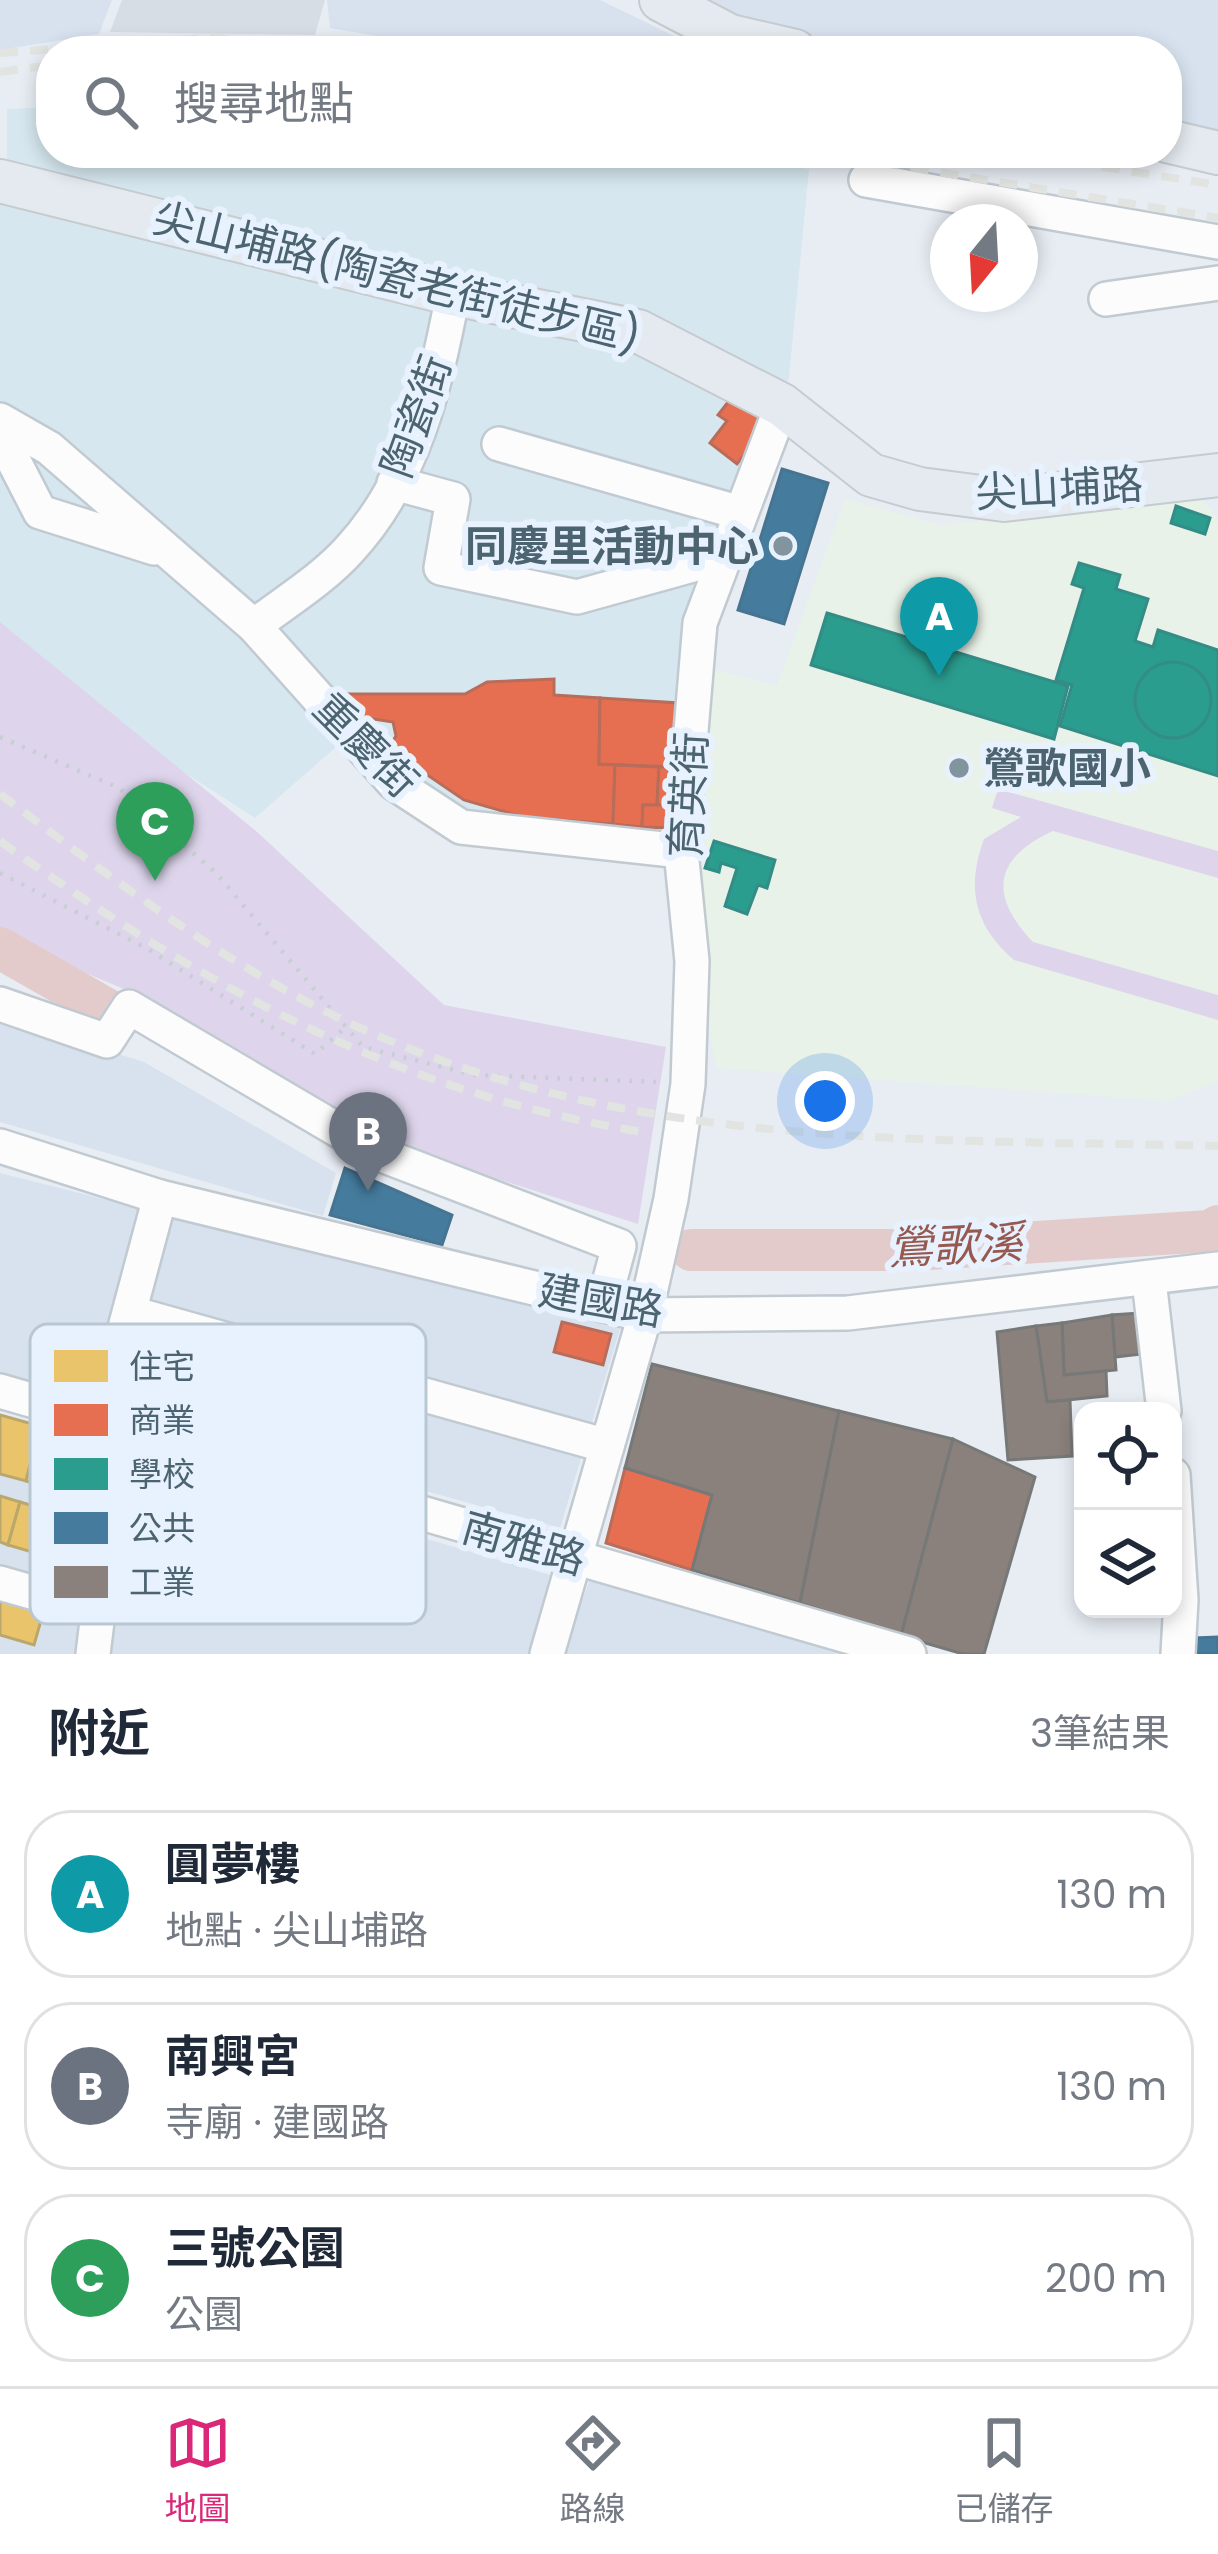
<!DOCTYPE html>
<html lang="zh-TW">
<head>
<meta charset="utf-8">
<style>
  :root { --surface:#fff; --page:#f2f2f3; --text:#1f2937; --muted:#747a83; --line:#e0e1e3; --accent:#db2777 }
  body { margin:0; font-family:Poppins,"Noto Sans TC",sans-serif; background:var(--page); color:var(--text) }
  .controls { position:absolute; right:36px; bottom:36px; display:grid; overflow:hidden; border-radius:24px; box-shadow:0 6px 18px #0003 }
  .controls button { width:108px; height:108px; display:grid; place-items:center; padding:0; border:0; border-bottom:3px solid var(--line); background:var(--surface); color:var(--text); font:60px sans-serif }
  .compass { position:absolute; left:930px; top:204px; width:108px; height:108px; border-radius:50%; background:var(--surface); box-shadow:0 6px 18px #0003; rotate:198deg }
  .you { position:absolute; left:825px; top:1101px; width:42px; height:42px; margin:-30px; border:9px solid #fff; border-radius:50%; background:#1a73e8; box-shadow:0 0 0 18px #1a73e833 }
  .badge { display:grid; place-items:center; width:78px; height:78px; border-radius:50%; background:var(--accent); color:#fff; font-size:39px; font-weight:700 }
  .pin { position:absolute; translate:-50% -99px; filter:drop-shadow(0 3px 6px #0008) }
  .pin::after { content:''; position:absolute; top:63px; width:42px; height:36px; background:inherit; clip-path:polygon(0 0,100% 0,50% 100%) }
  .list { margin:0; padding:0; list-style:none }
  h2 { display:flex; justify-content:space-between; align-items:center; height:156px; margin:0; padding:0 48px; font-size:51px }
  h2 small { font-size:39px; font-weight:400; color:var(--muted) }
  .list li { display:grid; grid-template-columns:78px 1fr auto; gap:36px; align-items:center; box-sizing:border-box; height:168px; margin:0 24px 24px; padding:0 24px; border:3px solid var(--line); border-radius:48px }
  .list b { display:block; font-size:45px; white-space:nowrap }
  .list p { margin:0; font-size:39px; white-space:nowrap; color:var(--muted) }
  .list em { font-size:39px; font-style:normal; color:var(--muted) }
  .icon { flex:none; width:66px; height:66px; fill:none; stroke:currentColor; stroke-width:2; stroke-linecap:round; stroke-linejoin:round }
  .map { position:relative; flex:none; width:1218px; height:1654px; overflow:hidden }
  .search { position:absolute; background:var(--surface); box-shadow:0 6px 18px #0003; left:36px; right:36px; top:36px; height:132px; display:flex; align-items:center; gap:30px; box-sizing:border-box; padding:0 42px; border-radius:48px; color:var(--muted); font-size:45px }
  .sheet { height:732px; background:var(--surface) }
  nav { display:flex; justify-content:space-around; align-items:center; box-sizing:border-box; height:168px; border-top:3px solid var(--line); background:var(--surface); font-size:33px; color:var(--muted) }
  nav a { display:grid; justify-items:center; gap:6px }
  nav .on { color:var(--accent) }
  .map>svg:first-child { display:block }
  .residential { fill:#d7e2ee }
  .commercial { fill:#d6e7ef }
  .industrial { fill:#d6dde4 }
  .education { fill:#e8f2e8 }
  .green { fill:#ded5ec }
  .homes { fill:#e9c46a; stroke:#baa76c; stroke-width:3 }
  .shops { fill:#e76f51; stroke:#b86c5a; stroke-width:3 }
  .schools { fill:#2a9d8f; stroke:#348c86; stroke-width:3 }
  .public { fill:#457b9d; stroke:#477490; stroke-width:3 }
  .industry { fill:#8a817c; stroke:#777878; stroke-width:3 }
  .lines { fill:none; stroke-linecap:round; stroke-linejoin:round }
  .river { stroke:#e4cbcb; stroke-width:42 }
  .minor-casing { stroke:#c1cad1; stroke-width:38 }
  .major-casing { stroke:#c5cbce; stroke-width:46 }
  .path { stroke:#c7cfd3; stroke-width:4.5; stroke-dasharray:3 9; stroke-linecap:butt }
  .minor { stroke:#fcfcfd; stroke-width:33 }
  .major { stroke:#e5eaf1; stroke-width:42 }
  .rail { stroke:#e1e4e1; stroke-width:8; stroke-dasharray:18 12; stroke-linecap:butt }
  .poi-dot { fill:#82949e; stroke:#e8f1fe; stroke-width:4.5 }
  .labels { text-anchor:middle; stroke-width:12; stroke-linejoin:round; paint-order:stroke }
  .street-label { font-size:42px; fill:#4b6470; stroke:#e8f1fe }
  .poi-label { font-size:42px; font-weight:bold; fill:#4b6470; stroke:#e8f1fe; text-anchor:end }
  .water-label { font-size:45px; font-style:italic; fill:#965950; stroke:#e8f1fe }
  .key { fill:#e8f1fe; stroke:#b9c7d3; stroke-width:3 }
  .key-label { font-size:33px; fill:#4b6470 }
</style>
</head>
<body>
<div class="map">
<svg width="1218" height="1654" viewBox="0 0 1218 1654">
  <rect width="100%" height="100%" fill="#e8edf4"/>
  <!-- residential -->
  <g class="residential">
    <polygon points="0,0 112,0 99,34 0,50"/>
    <polygon points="327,0 600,0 693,45 691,51 463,51 330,28"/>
    <polygon points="698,0 1218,0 1218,131 1167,120 1167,51 855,51 758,27"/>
    <polygon points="0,1017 144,1062 336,1173 323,1216 0,1122"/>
    <polygon points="0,1173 620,1329 560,1528 0,1374"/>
    <polygon points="0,1414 550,1575 528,1654 0,1654"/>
    <polygon points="590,1579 848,1654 563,1654"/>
  </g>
  <!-- commercial -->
  <polygon class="commercial" points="51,107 51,153 710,153 809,169 789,378 689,620 673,838 462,816 350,735 255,818 115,728 0,623 0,195 7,194 7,109"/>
  <!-- industrial -->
  <polygon class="industrial" points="122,0 325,0 315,35 110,32"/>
  <!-- education -->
  <polygon class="education" points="1200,496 1218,519 1218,1081 1168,1101 717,1068 703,1003 694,849 705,668 777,686 845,499 940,525"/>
  <!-- green -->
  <g class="green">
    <polygon points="0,622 256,831 444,1005 666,1047 638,1224 373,1139 160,1004 45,956 0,930"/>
    <path d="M998,789L1218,851V878L1053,831C994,858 988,895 1033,942L1218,995V1020L1014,960C974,926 966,888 984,839L1021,817L992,808Z"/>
  </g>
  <!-- homes -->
  <g class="homes">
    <polygon points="0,1415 40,1426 26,1481 0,1474"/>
    <polygon points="40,1426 102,1443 87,1498 26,1481"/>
    <polygon points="0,1496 20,1502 8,1545 0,1542"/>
    <polygon points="20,1502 82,1520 70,1563 8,1545"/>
    <polygon points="0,1590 46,1603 34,1645 0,1635"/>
  </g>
  <!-- shops -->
  <g class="shops">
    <polygon points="732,397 768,424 737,464 710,443 727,421 718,415"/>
    <polygon points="554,679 554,695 600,698 599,764 615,765 613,824 523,817 464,800 388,748 396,736 393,722 348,715 346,694 465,694 487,682"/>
    <polygon points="600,698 679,703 674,767 599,764"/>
    <polygon points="615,765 659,767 657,805 643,805 642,827 613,824"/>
    <polygon points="659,767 674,767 671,805 657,805"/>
    <polygon points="643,805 671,805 670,828 642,827"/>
    <polygon points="562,1322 611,1334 603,1365 554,1352"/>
    <polygon points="625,1468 712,1495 692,1570 606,1543"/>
  </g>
  <!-- schools -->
  <g class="schools">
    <polygon points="1176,506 1210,518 1205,534 1171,523"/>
    <polygon points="1079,563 1120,575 1116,589 1148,599 1135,641 1153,647 1158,630 1218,650 1218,776 1060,726 1072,685 1056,680 1084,588 1072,584"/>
    <polygon points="827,613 1068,686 1054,739 811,665"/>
    <circle cx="1173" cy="700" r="38"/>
    <polygon points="714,841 775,860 767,888 758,885 747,914 725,906 737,868 721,863 719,872 705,868"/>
  </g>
  <!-- public -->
  <g class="public">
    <polygon points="782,469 828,483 784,624 738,610"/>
    <polygon points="345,1168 452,1215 442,1245 330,1215"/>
    <polygon points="1218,1637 1218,1654 1195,1654 1195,1638"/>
  </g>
  <!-- industry -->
  <g class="industry">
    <polygon points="1139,1313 1142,1354 1115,1357 1112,1315"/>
    <polygon points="1112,1315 1116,1370 1064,1375 1062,1323"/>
    <polygon points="1062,1323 1064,1375 1106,1371 1107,1396 1047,1402 1036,1326"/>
    <polygon points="1036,1326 1047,1402 1070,1400 1072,1456 1008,1460 997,1332"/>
    <polygon points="652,1364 839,1411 800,1603 692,1570 712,1495 625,1468"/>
    <polygon points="839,1411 953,1439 901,1636 800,1603"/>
    <polygon points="953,1439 1035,1477 984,1654 963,1654 901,1636"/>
  </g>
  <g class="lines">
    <!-- river -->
    <g class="river">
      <polyline points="0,948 110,1011"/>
      <polyline points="691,1250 913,1250 1209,1231 1218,1226"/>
    </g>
    <!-- minor casing -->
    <g class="minor-casing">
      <g id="minor">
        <polyline points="866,180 1218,242"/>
        <polyline points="1106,299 1218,283"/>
        <polyline points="0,420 49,448 254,626 394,783 461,827 681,851"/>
        <polyline points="0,434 40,512 154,548"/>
        <polyline points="499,444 741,513"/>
        <polyline points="394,483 453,499 441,568 577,597 725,556"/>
        <path d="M254,626C285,602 323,579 349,550C414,480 436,385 453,294"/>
        <polyline points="0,1004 107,1041 129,1007 377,1153 619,1246 603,1305"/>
        <polyline points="0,1146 160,1197 645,1315 848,1313 1218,1269"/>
        <polyline points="1149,1280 1164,1411"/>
        <polyline points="131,1313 607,1446"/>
        <polyline points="0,1391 909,1654"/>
        <polyline points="100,1421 160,1197"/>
        <polyline points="1173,1475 1181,1600 1178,1654"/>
        <polyline points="108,1531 132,1432"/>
        <polyline points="0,1583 98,1611"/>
        <polyline points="93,1654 108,1531 316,1584"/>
        <polyline points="547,1654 645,1315 671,1199 688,1084 692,961 681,851 700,623 782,405"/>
      </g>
    </g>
    <!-- major casing -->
    <g class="major-casing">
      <g id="major">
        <polyline points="661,0 730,36 795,51"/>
        <polyline points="1167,141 1218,153"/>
        <polyline points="0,181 453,294 638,331 782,405 871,475 920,489 1004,500 1218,475"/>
      </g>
    </g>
    <!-- path -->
    <g class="path">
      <polyline points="0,737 119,788 216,873 363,1047 474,1075 658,1082"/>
      <polyline points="0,873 146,948 315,1054 346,1027"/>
    </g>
    <!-- minor -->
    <use href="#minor" class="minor"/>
    <!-- major -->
    <use href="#major" class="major"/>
    <!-- rail -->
    <g class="rail">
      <polyline points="0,53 209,38 399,51"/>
      <polyline points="0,72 51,65"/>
      <polyline points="822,153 1218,218"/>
      <polyline points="1013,153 1218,185"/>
      <path d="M0,794C115,881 234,972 367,1031C636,1150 931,1139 1218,1146"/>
      <path d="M0,841C204,987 398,1094 649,1133"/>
    </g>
  </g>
  <!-- markers -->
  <g class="poi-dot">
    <circle cx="783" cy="546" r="12"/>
    <circle cx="959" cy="768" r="12"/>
  </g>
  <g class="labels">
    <!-- street labels -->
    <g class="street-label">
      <text transform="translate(397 277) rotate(14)" y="15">尖山埔路(陶瓷老街徒步區)</text>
      <text transform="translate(416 416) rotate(-70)" y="15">陶瓷街</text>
      <text transform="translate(1059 488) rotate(-3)" y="15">尖山埔路</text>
      <text transform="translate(366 745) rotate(45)" y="15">重慶街</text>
      <text transform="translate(688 795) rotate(-87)" y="15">育英街</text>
      <text transform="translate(601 1300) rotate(10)" y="15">建國路</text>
      <text transform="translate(524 1543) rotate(16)" y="15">南雅路</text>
    </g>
    <!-- poi labels -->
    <g class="poi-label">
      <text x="759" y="561">同慶里活動中心</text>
      <text x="983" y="783" text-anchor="start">鶯歌國小</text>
    </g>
    <!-- water labels -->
    <g class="water-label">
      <text transform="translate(955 1245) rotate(-3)" y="16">鶯歌溪</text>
    </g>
  </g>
  <!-- legend -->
  <rect x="30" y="1324" width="396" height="300" rx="18" class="key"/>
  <rect x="54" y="1350" width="54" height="32" fill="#e9c46a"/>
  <rect x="54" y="1404" width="54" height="32" fill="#e76f51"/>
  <rect x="54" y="1458" width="54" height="32" fill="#2a9d8f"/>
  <rect x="54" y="1512" width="54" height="32" fill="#457b9d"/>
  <rect x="54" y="1566" width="54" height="32" fill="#8a817c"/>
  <g class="key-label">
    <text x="129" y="1378">住宅</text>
    <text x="129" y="1432">商業</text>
    <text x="129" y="1486">學校</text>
    <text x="129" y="1540">公共</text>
    <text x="129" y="1594">工業</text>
  </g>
</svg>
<div class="controls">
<button><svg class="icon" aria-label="locate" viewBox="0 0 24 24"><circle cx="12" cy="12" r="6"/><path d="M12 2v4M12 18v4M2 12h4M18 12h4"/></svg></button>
<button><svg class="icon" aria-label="layers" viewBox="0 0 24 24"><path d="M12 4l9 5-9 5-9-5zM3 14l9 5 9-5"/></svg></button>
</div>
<svg class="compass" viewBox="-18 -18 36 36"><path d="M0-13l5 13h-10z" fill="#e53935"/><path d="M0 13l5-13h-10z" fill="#747a83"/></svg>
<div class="you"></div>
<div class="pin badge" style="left:939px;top:676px;background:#0f9aa8">A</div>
<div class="pin badge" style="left:368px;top:1191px;background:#6b7280">B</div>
<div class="pin badge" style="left:155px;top:881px;background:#2e9e5b">C</div>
<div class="search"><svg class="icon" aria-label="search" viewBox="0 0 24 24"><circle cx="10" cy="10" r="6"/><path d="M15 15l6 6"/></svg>搜尋地點</div>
</div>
<section class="sheet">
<h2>附近<small>3筆結果</small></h2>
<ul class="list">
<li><span class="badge" style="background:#0f9aa8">A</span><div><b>圓夢樓</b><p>地點 · 尖山埔路</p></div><em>130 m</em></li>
<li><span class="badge" style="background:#6b7280">B</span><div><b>南興宮</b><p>寺廟 · 建國路</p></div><em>130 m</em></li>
<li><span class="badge" style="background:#2e9e5b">C</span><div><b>三號公園</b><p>公園</p></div><em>200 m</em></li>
</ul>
</section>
<nav>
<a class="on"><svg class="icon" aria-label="map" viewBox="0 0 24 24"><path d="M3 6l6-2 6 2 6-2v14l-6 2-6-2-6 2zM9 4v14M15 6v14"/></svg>地圖</a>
<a><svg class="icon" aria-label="directions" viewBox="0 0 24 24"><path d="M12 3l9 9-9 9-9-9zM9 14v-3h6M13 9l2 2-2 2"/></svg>路線</a>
<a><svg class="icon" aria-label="saved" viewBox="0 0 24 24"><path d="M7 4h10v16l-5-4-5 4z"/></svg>已儲存</a>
</nav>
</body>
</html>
